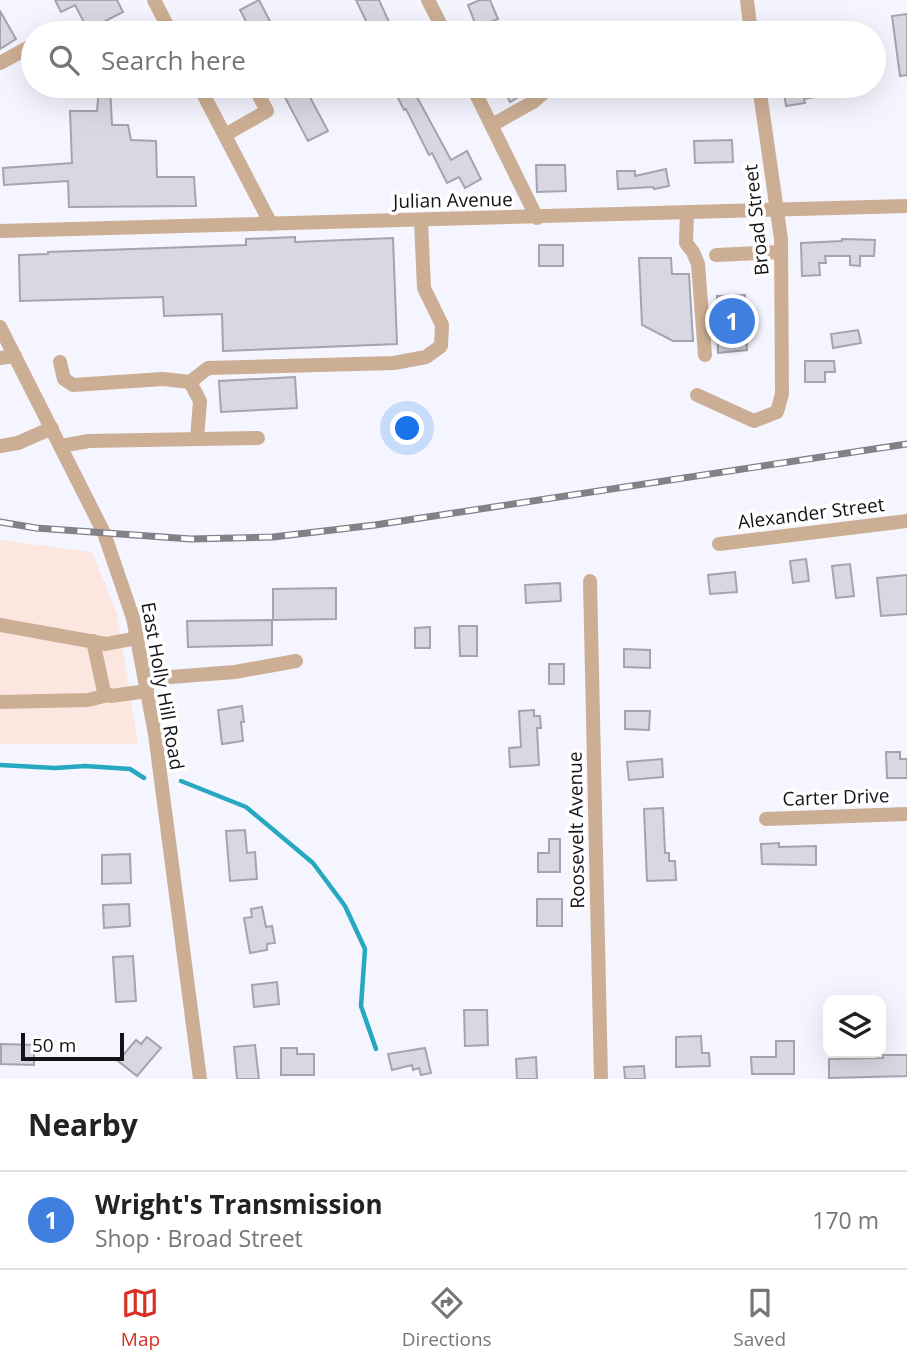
<!DOCTYPE html>
<html lang="en">
<head>
<meta charset="utf-8">
<style>
  :root { --surface:#fff; --page:#f6f6f6; --text:#222; --muted:#767676; --line:#e0e0e0; --accent:#d93025 }
  body { margin:0; font-family:"Open Sans",sans-serif; background:var(--page); color:var(--text) }
  .controls { position:absolute; right:21px; bottom:21px; display:grid; overflow:hidden; border-radius:14px; box-shadow:0 7px 28px #0002 }
  .controls button { width:63px; height:63px; display:grid; place-items:center; padding:0; border:0; border-bottom:2px solid var(--line); background:var(--surface); color:var(--text); font:35px sans-serif }
  .scale { position:absolute; left:21px; bottom:18px; width:103px; box-sizing:border-box; padding-left:7px; border:4px solid #141418; border-top:0; font-size:19px; line-height:24px; white-space:nowrap; color:#141418; -webkit-text-stroke:5px #fff; paint-order:stroke }
  .you { position:absolute; left:408px; top:429px; width:24px; height:24px; margin:-18px; border:5px solid #fff; border-radius:50%; background:#1a73e8; box-shadow:0 0 0 10px #1a73e833 }
  .badge { display:grid; place-items:center; width:46px; height:46px; border-radius:50%; background:var(--accent); color:#fff; font-size:23px; font-weight:700 }
  .pin { position:absolute; translate:-50% -50%; border:4px solid #fff; box-shadow:0 2px 7px #0006 }
  .list { margin:0; padding:0; list-style:none }
  h2 { display:flex; justify-content:space-between; align-items:center; height:91px; margin:0; padding:0 28px; font-size:30px }
  h2 small { font-size:23px; font-weight:400; color:var(--muted) }
  .list li { display:grid; grid-template-columns:46px 1fr auto; gap:21px; align-items:center; box-sizing:border-box; height:98px; padding:0 28px; border-top:2px solid var(--line) }
  .list b { display:block; font-size:26px; white-space:nowrap }
  .list p { margin:0; font-size:23px; white-space:nowrap; color:var(--muted) }
  .list em { font-size:23px; font-style:normal; color:var(--muted) }
  .icon { flex:none; width:38px; height:38px; fill:none; stroke:currentColor; stroke-width:2; stroke-linecap:round; stroke-linejoin:round }
  .map { position:relative; flex:none; width:907px; height:1079px; overflow:hidden }
  .search { position:absolute; background:var(--surface); box-shadow:0 7px 28px #0002; left:21px; right:21px; top:21px; height:77px; display:flex; align-items:center; gap:18px; box-sizing:border-box; padding:0 24px; border-radius:38px; color:var(--muted); font-size:26px }
  .sheet { height:189px; background:var(--surface) }
  nav { display:flex; justify-content:space-around; align-items:center; box-sizing:border-box; height:98px; border-top:2px solid var(--line); background:var(--surface); font-size:19px; color:var(--muted) }
  nav a { display:grid; justify-items:center; gap:4px }
  nav .on { color:var(--accent) }
  .map>svg:first-child { display:block }
  .commercial { fill:#fbe7e0 }
  .lines { fill:none; stroke-linecap:round; stroke-linejoin:round }
  .stream { stroke:#26a8c1; stroke-width:4.5 }
  .building { fill:#d7d8e2; stroke:#a3a4ae; stroke-width:2 }
  .minor { stroke:#ccae94; stroke-width:14 }
  .rail-casing { stroke:#818188; stroke-width:7 }
  .rail { stroke:#fff; stroke-width:4.5; stroke-dasharray:13; stroke-linecap:butt }
  .labels { text-anchor:middle; stroke-width:7; stroke-linejoin:round; paint-order:stroke }
  .street-label { font-size:19px; fill:#141418; stroke:#fff }
</style>
</head>
<body>
<div class="map">
<svg width="907" height="1079" viewBox="0 0 907 1079">
  <rect width="100%" height="100%" fill="#f4f5fe"/>
  <!-- commercial -->
  <polygon class="commercial" points="0,540 92,552 117,613 138,744 0,744"/>
  <g class="lines">
    <!-- stream -->
    <g class="stream">
      <polyline points="0,765 55,768 85,766 130,769 144,778"/>
      <polyline points="181,781 246,807 313,863 345,906 365,949 361,1006 376,1049"/>
    </g>
  </g>
  <!-- building -->
  <g class="building">
    <polygon points="55,0 117,0 123,12 88,30 75,5 61,12"/>
    <polygon points="259,0 276,33 252,33 240,10"/>
    <polygon points="356,0 379,0 394,33 350,33 368,25"/>
    <polygon points="480,0 490,0 498,19 477,28 468,5"/>
    <polygon points="0,11 16,39 0,49"/>
    <polygon points="907,14 907,75 900,76 892,16"/>
    <polygon points="99,86 110,86 112,125 128,125 131,140 156,141 157,177 194,177 196,206 69,207 68,181 4,185 3,168 72,163 70,111 97,111"/>
    <polygon points="279,86 304,86 328,131 308,141"/>
    <polygon points="392,86 411,86 451,160 467,151 481,179 465,188 459,177 447,183 432,153 429,155 406,109 404,110"/>
    <polygon points="502,86 537,86 510,102"/>
    <polygon points="783,86 814,86 816,97 804,99 805,103 786,106"/>
    <polygon points="732,140 733,162 695,163 694,141"/>
    <polygon points="536,165 565,165 566,191 537,192"/>
    <polygon points="666,169 669,186 654,189 653,187 618,189 617,171 635,171 635,176"/>
    <polygon points="295,237 295,242 393,238 397,344 223,351 222,314 164,316 163,297 20,301 19,255 48,254 48,252 246,245 246,239"/>
    <polygon points="842,239 875,240 874,256 860,256 860,266 850,265 850,256 825,256 826,263 819,263 820,275 802,276 801,243 842,241"/>
    <rect x="539" y="245" width="24" height="21"/>
    <polygon points="639,258 671,258 672,274 689,274 693,341 673,341 642,325"/>
    <polygon points="745,295 747,350 718,353 717,296"/>
    <polygon points="858,330 861,343 833,348 831,334"/>
    <polygon points="805,361 834,361 835,372 825,372 825,382 805,382"/>
    <polygon points="295,377 297,408 221,412 219,381"/>
    <polygon points="806,559 809,581 793,583 790,561"/>
    <polygon points="850,564 854,596 836,598 832,566"/>
    <polygon points="735,572 737,592 710,594 708,575"/>
    <polygon points="907,575 907,614 881,616 877,578"/>
    <polygon points="560,583 561,601 526,603 525,585"/>
    <polygon points="336,588 336,619 273,620 273,589"/>
    <polygon points="272,620 272,645 188,647 187,621"/>
    <polygon points="459,626 477,626 477,656 460,656"/>
    <polygon points="430,627 430,648 415,648 415,628"/>
    <polygon points="624,649 650,650 650,668 624,667"/>
    <rect x="549" y="664" width="15" height="20"/>
    <polygon points="242,706 244,722 241,722 243,741 222,744 218,710"/>
    <polygon points="534,710 534,716 540,716 541,728 537,728 539,765 510,767 509,748 521,747 519,711"/>
    <polygon points="625,711 650,711 649,730 625,729"/>
    <polygon points="886,752 900,752 900,759 907,759 907,778 887,778"/>
    <polygon points="662,759 663,777 629,780 627,762"/>
    <polygon points="663,808 665,853 669,853 669,861 675,861 676,880 647,881 644,809"/>
    <polygon points="245,830 247,853 255,852 257,879 230,881 226,831"/>
    <polygon points="549,839 560,839 560,872 538,872 538,853 549,853"/>
    <polygon points="779,843 779,847 816,846 816,865 762,864 761,844"/>
    <polygon points="130,854 131,883 102,884 102,855"/>
    <rect x="537" y="899" width="25" height="27"/>
    <polygon points="129,904 130,926 104,928 103,905"/>
    <polygon points="262,907 266,927 272,926 275,943 267,944 267,950 250,953 244,918 252,917 251,909"/>
    <polygon points="133,956 136,1001 116,1002 113,957"/>
    <polygon points="277,982 279,1004 254,1007 252,985"/>
    <polygon points="464,1010 487,1010 488,1045 465,1046"/>
    <polygon points="701,1036 702,1053 709,1053 710,1066 676,1067 676,1037"/>
    <polygon points="147,1037 161,1048 137,1076 118,1061 136,1040 141,1044"/>
    <polygon points="776,1041 794,1041 794,1074 752,1074 751,1057 776,1057"/>
    <polygon points="1,1044 34,1045 34,1065 1,1064"/>
    <polygon points="255,1045 259,1079 237,1079 234,1047"/>
    <polygon points="281,1048 297,1048 297,1054 314,1054 314,1075 281,1075"/>
    <polygon points="425,1048 431,1073 421,1075 419,1068 413,1070 412,1065 392,1070 388,1054"/>
    <polygon points="883,1055 907,1055 907,1076 829,1078 829,1059 883,1058"/>
    <polygon points="536,1057 537,1079 517,1079 516,1059"/>
    <polygon points="644,1066 645,1079 625,1079 624,1067"/>
  </g>
  <g class="lines">
    <!-- minor -->
    <g class="minor">
      <polyline points="154,0 171,33"/>
      <polyline points="428,0 445,33"/>
      <polyline points="747,0 751,33"/>
      <polyline points="154,33 168,27"/>
      <polyline points="0,63 33,45"/>
      <polyline points="199,86 271,224"/>
      <polyline points="472,86 537,218"/>
      <polyline points="492,125 533,102 552,86"/>
      <polyline points="225,135 267,111 254,86"/>
      <polyline points="687,212 686,243 693,252 698,264 705,355"/>
      <polyline points="0,231 907,206"/>
      <polyline points="716,255 781,252"/>
      <polyline points="0,327 104,533 133,618 155,734 200,1079"/>
      <polyline points="0,358 15,356"/>
      <polyline points="60,362 64,379 73,385 163,379 190,382 200,401 197,439"/>
      <polyline points="190,382 208,368 394,363 426,357 441,346 442,325 424,288 421,221"/>
      <polyline points="697,395 754,421 777,412 782,394 781,239 759,86"/>
      <polyline points="0,446 18,443 52,428"/>
      <polyline points="61,446 89,441 258,438"/>
      <polyline points="719,544 907,521"/>
      <polyline points="590,581 601,1079"/>
      <polyline points="0,625 106,644 137,638"/>
      <polyline points="93,641 104,692 111,696 147,691"/>
      <polyline points="145,679 235,672 296,661"/>
      <polyline points="0,702 88,700 108,695"/>
      <polyline points="766,819 907,814"/>
    </g>
    <!-- rail casing -->
    <g class="rail-casing">
      <polyline id="rail" points="0,522 36,528 191,539 273,537 375,525 907,444"/>
    </g>
    <!-- rail -->
    <use href="#rail" class="rail"/>
  </g>
  <g class="labels">
    <!-- street labels -->
    <g class="street-label">
      <text transform="translate(453 200) rotate(-1)" y="7">Julian Avenue</text>
      <text transform="translate(756 220) rotate(-96)" y="7">Broad Street</text>
      <text transform="translate(811 513) rotate(-7)" y="7">Alexander Street</text>
      <text transform="translate(163 686) rotate(80)" y="7">East Holly Hill Road</text>
      <text transform="translate(836 797) rotate(-2)" y="7">Carter Drive</text>
      <text transform="translate(576 830) rotate(-91)" y="7">Roosevelt Avenue</text>
    </g>
  </g>
</svg>
<div class="controls">
<button><svg class="icon" aria-label="layers" viewBox="0 0 24 24"><path d="M12 4l9 5-9 5-9-5zM3 14l9 5 9-5"/></svg></button>
</div>
<div class="scale">50 m</div>
<div class="you"></div>
<div class="pin badge" style="left:732px;top:321px;background:#3f7fe0">1</div>
<div class="search"><svg class="icon" aria-label="search" viewBox="0 0 24 24"><circle cx="10" cy="10" r="6"/><path d="M15 15l6 6"/></svg>Search here</div>
</div>
<section class="sheet">
<h2>Nearby<small></small></h2>
<ul class="list">
<li><span class="badge" style="background:#3f7fe0">1</span><div><b>Wright's Transmission</b><p>Shop · Broad Street</p></div><em>170 m</em></li>
</ul>
</section>
<nav>
<a class="on"><svg class="icon" aria-label="map" viewBox="0 0 24 24"><path d="M3 6l6-2 6 2 6-2v14l-6 2-6-2-6 2zM9 4v14M15 6v14"/></svg>Map</a>
<a><svg class="icon" aria-label="directions" viewBox="0 0 24 24"><path d="M12 3l9 9-9 9-9-9zM9 14v-3h6M13 9l2 2-2 2"/></svg>Directions</a>
<a><svg class="icon" aria-label="saved" viewBox="0 0 24 24"><path d="M7 4h10v16l-5-4-5 4z"/></svg>Saved</a>
</nav>
</body>
</html>
